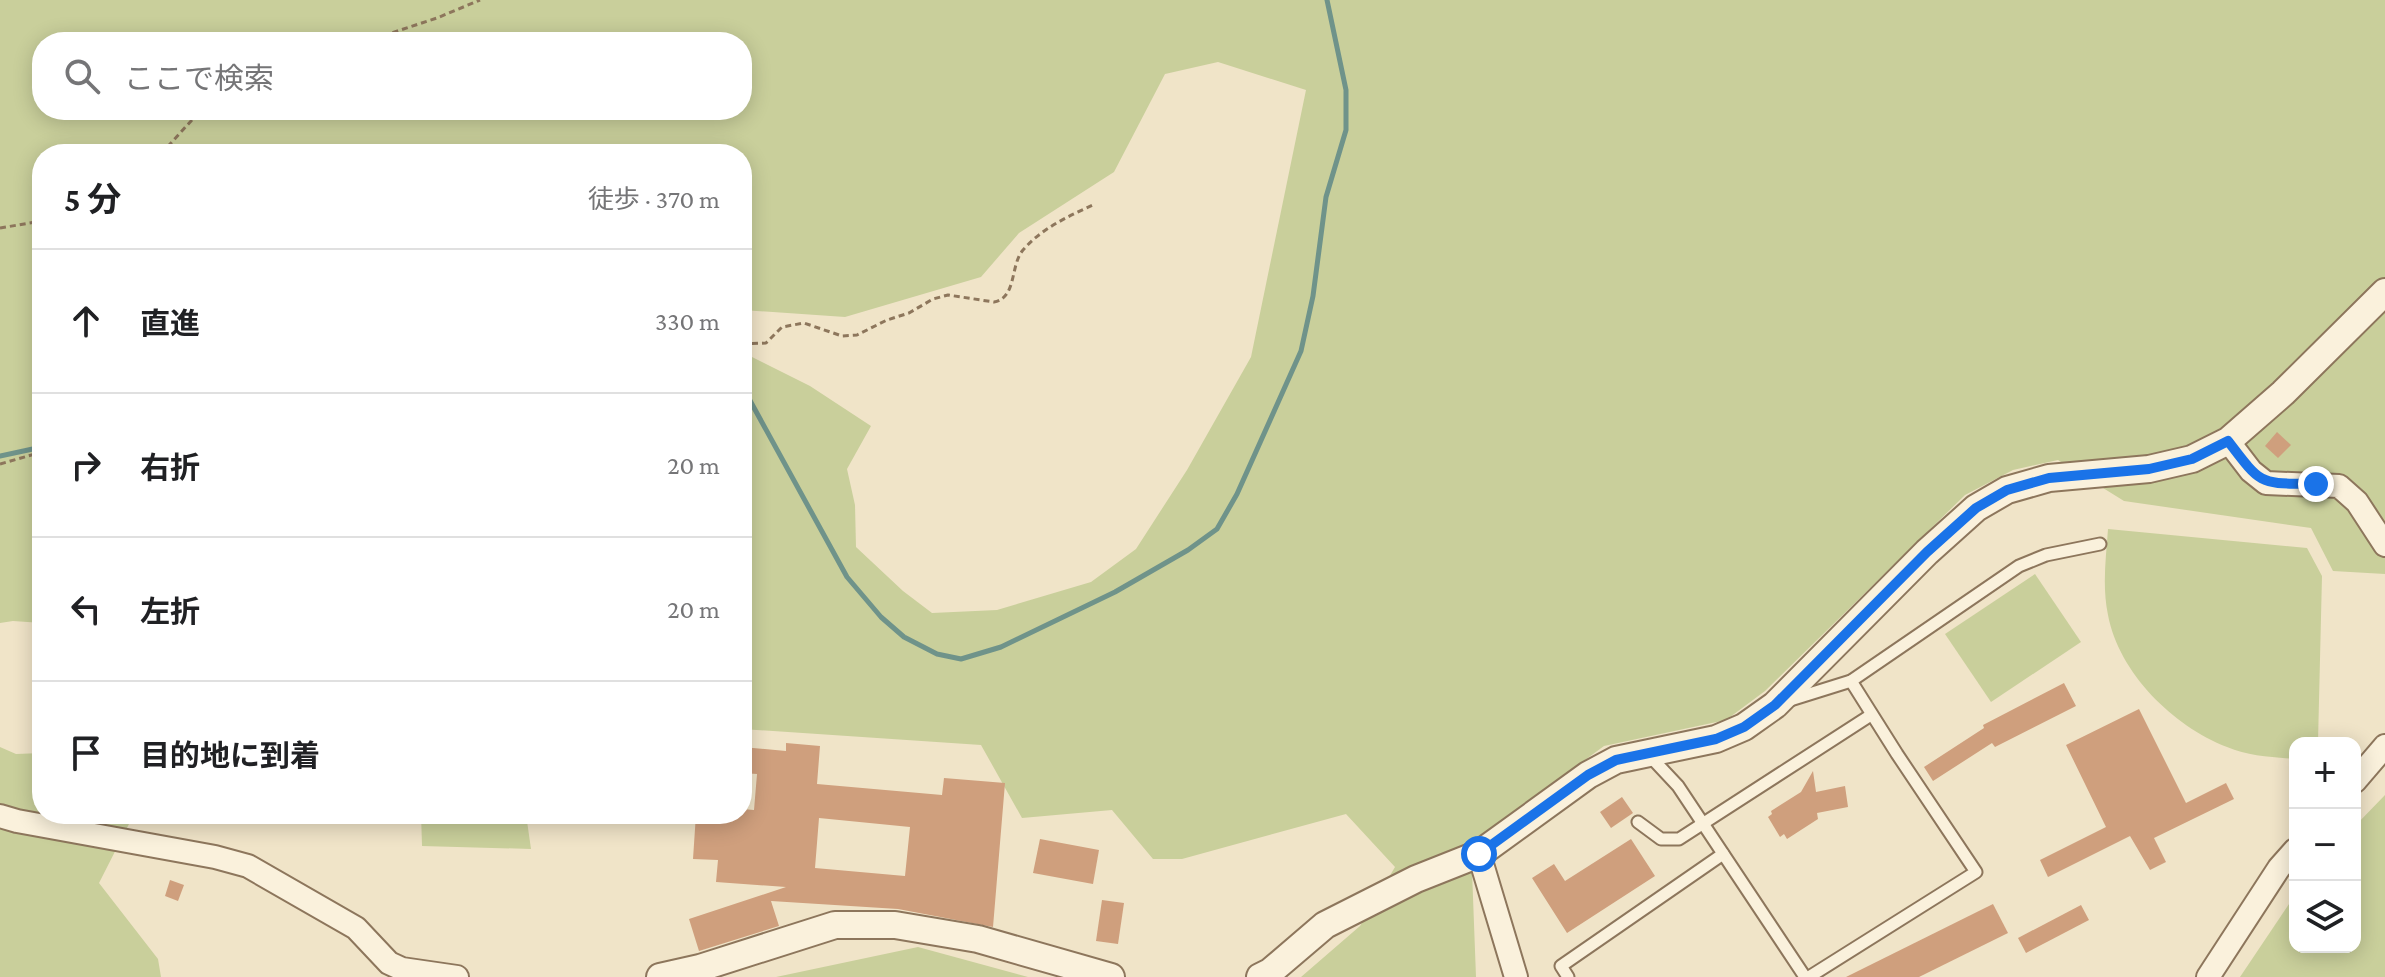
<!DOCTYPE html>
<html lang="ja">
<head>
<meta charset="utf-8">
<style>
  :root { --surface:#fff; --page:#f2f2f2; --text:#202124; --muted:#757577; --line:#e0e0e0 }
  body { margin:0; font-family:"Crimson Pro","Noto Sans JP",serif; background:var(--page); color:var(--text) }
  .controls { position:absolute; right:24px; bottom:24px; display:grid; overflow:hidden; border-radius:16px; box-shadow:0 4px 20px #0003 }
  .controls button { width:72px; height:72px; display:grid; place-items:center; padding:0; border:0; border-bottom:2px solid var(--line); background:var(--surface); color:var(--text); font:40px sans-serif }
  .stop { position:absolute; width:24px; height:24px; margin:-18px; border:6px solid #1a73e8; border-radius:50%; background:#fff }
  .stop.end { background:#1a73e8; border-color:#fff; box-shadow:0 2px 8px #0008 }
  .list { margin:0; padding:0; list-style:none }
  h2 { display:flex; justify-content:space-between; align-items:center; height:104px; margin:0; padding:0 32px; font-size:34px }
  h2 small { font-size:26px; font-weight:400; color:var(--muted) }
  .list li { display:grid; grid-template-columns:52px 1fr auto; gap:24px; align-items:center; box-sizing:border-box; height:144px; padding:0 32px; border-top:2px solid var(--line) }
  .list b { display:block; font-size:30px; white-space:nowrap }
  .list em { font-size:26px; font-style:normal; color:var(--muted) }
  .icon { flex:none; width:44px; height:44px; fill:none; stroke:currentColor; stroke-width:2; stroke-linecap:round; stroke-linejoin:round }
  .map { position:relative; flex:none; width:2385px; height:977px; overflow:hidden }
  .search { position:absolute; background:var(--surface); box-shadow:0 4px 20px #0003; left:32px; top:32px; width:720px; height:88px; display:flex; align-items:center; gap:20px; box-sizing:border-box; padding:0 28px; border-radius:32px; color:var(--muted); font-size:30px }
  .panel { position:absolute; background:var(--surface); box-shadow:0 4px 20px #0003; left:32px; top:144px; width:720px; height:680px; border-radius:32px }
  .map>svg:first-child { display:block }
  .green { fill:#c9cf9b; fill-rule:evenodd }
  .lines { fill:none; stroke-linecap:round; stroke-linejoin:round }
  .stream { stroke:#6f938a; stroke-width:5 }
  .building { fill:#cf9f7d; fill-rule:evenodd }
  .service-casing { stroke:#8d765c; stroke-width:15 }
  .minor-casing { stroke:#8d765c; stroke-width:26 }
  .tertiary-casing { stroke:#8d765c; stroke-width:30 }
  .path { stroke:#8d765c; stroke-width:3; stroke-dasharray:6 4; stroke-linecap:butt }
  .service { stroke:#faf1dc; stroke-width:11 }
  .minor { stroke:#faf1dc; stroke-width:22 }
  .tertiary { stroke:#faf1dc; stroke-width:26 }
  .route { stroke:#1a73e8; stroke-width:10 }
</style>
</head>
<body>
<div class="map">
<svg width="2385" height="977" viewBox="0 0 2385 977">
  <rect width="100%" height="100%" fill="#f0e4c8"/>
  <!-- green -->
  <g class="green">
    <path d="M0,0H2385V574L2333,571L2311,528L2124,501L2058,460L2013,470L1965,495L1765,691L1726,720L1604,746L1471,844L1476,977H1301L1360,926L1395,867L1346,814L1182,859H1153L1112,810L1022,818L981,745L742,729V352L810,386L871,426L847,469L855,505L856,547L903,591L932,613L997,610L1091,582L1136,549L1187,470L1251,357L1306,90L1218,62L1165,74L1114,172L1019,233L981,277L845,317L742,310V154H42V623L13,621L0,623ZM42,42H742V110H42Z"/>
    <path d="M2108,529L2307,548L2322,576L2318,742L2295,743L2294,759C2271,757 2248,756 2227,747C2173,726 2119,673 2108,615C2102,586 2106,558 2108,529Z"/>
    <polygon points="2035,574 2081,642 1991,702 1945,634"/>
    <polygon points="0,747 16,754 42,753 42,814 149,814 130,822 99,883 158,959 161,977 0,977"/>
    <polygon points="2385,795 2385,977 2240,977 2295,895 2295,947 2355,947 2355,826"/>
    <polygon points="421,814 526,814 531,849 422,846"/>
    <polygon points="918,947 1028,977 776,977"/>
  </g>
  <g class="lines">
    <!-- stream -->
    <g class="stream">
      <polyline points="742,386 847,577 881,617 904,637 937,654 961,659 1001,647 1115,592 1188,550 1217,529 1237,494 1301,351 1313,296 1326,197 1346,130 1346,90 1327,0"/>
      <polyline points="0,456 42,447"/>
    </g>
  </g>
  <!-- building -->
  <g class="building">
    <polygon points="2277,432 2291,445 2278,458 2265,446"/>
    <polygon points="2064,683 2076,706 1995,747 1992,743 1933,781 1924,767 1984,728 1983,725"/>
    <polygon points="2139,709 2186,803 2226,783 2234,799 2154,838 2166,862 2150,870 2130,836 2048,877 2040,860 2106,827 2066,745"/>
    <path d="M786,743L820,746L817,784L942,795L944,778L1005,783L993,927L898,909L771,901L779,926L699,951L689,919L786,887L716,882L718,860L693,859L696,814H742V809L754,810L757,774L742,773V747L786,751ZM819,818L910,827L905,876L815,868Z"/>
    <polygon points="1813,771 1816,792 1845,786 1848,807 1817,813 1818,819 1787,839 1784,834 1780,837 1768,817 1772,814 1771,811 1801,792"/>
    <polygon points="1622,797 1633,813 1611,828 1600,812"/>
    <polygon points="1040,839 1099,850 1093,884 1033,873"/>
    <polygon points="1631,839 1655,876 1567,933 1532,878 1554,864 1565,881"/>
    <polygon points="170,880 184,885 178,901 165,896"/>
    <polygon points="1102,900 1124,903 1118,944 1096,941"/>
    <polygon points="1993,904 2008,933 1919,977 1846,977"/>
    <polygon points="2081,905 2089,920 2026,953 2018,938"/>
  </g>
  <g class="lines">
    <!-- service casing -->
    <g class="service-casing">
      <g id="service">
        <polyline points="1787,701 1851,681 2019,566 2046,555 2100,544"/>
        <polyline points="1648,754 1678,786 1805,977"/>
        <polyline points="1638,822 1661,839 1679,839 1871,715"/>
        <polyline points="1568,977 1561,966 1723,854"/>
        <polyline points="1809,977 1976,872 1897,754 1851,681"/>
      </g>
    </g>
    <!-- minor casing -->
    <g class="minor-casing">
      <g id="minor">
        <polyline points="2228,441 2251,471 2266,483 2339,486 2357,502 2385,545"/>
        <polyline points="2355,781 2385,746"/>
        <polyline points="0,816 17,821 215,857 248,866 356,928 389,963 402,969 457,977"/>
        <polyline points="1479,854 1516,977"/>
        <polyline points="2208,977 2279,868 2295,850"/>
      </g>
    </g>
    <!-- tertiary casing -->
    <g class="tertiary-casing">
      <g id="tertiary">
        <polyline points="660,977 700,968 835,925 895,925 978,939 1111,977"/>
        <polyline points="1260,977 1270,972 1325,925 1416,879 1479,854 1588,775 1616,760 1716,739 1744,727 1775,705 1927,552 1976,508 2007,490 2049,478 2149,469 2192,459 2228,441 2283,393 2385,292"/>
      </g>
    </g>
    <!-- path -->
    <g class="path">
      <polyline points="364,42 437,18 480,0"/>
      <polyline points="161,154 201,110"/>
      <polyline points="0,228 42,221"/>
      <path d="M742,344L766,343L782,327L804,323L842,336L857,335L887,320L909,313L933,299L948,295L994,302C1017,298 1010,265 1023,250C1042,228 1069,216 1093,205"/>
      <polyline points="0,464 42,452"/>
    </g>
    <!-- service -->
    <use href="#service" class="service"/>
    <!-- minor -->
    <use href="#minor" class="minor"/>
    <!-- tertiary -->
    <use href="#tertiary" class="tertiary"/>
  </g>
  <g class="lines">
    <!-- route -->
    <path class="route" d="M1479,854L1588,775L1616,760L1716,739L1744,727L1775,705L1927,552L1976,508L2007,490L2049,478L2149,469L2192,459L2228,441C2263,487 2259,483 2316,484"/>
  </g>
</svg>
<div class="controls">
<button>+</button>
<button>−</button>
<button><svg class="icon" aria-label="layers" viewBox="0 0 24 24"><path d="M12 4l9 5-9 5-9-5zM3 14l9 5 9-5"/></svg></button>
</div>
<div class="stop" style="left:1479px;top:854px"></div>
<div class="stop end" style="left:2316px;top:484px"></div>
<div class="search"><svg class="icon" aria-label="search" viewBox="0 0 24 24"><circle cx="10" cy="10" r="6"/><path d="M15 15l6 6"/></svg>ここで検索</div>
<section class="panel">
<h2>5 分<small>徒歩 · 370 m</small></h2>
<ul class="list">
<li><svg class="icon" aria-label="ahead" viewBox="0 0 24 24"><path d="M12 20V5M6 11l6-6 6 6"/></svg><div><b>直進</b></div><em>330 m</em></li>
<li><svg class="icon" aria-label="right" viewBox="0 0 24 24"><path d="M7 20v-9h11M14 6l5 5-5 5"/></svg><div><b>右折</b></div><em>20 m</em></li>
<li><svg class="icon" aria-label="left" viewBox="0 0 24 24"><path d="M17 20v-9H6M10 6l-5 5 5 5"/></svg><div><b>左折</b></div><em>20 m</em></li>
<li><svg class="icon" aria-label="arrive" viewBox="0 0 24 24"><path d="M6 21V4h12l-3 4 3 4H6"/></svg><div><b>目的地に到着</b></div></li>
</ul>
</section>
</div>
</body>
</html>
